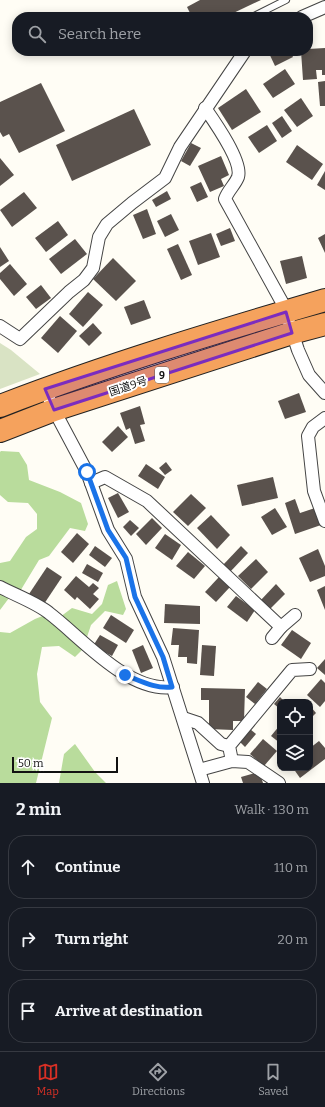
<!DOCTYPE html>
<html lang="en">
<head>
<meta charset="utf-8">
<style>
  :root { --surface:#171b24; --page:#242831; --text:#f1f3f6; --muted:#9ea1a6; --line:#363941; --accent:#d93025 }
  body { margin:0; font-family:Bitter,"Noto Sans JP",serif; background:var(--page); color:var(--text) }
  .controls { position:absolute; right:12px; bottom:12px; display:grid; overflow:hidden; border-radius:8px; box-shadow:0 2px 10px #0003 }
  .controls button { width:36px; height:36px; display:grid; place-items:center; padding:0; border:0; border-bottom:1px solid var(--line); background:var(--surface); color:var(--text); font:20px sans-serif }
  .scale { position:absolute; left:12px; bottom:10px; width:106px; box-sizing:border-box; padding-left:4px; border:2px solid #111; border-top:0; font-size:11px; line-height:14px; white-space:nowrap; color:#111; -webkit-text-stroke:3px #fff; paint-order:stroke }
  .stop { position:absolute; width:12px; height:12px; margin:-9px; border:3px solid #1a73e8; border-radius:50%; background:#fff }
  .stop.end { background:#1a73e8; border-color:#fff; box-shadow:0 1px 4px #0008 }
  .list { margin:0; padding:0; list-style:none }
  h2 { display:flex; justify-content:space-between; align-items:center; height:52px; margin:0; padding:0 16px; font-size:17px }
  h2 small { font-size:13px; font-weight:400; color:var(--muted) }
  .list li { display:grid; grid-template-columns:26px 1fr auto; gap:12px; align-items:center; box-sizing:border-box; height:64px; margin:0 8px 8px; padding:0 8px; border:1px solid var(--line); border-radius:16px }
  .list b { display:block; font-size:15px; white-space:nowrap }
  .list em { font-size:13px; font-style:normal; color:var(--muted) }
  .icon { flex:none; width:22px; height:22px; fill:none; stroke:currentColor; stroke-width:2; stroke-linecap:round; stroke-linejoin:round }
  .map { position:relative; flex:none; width:325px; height:783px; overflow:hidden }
  .search { position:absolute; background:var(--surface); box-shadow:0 2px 10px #0003; left:12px; right:12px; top:12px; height:44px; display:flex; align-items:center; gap:10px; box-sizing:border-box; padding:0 14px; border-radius:16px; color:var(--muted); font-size:15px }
  .sheet { height:268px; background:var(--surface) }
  nav { display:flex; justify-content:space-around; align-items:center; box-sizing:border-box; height:56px; border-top:1px solid var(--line); background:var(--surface); font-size:11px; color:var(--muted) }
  nav a { display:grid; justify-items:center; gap:2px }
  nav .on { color:var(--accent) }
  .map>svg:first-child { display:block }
  .forest { fill:#b9dc9c }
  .cemetery { fill:#d9e3c4 }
  .building { fill:#5a524d }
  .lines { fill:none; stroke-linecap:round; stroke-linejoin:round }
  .lane-casing { stroke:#444; stroke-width:8 }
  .street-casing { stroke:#444; stroke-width:14 }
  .highway-casing { stroke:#222; stroke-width:24 }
  .lane { stroke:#fff; stroke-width:6 }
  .street { stroke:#fff; stroke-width:12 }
  .highway { stroke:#f5a25d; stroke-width:22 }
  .route { stroke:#1a73e8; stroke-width:5 }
  .marked { fill:#7b2cbf; fill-opacity:0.2; stroke:#7b2cbf; stroke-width:3; stroke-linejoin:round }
  .labels { text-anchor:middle; stroke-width:4; stroke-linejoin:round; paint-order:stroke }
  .shield { fill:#fff; stroke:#585858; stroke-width:1 }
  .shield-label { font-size:10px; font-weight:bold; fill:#111 }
  .street-label { font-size:11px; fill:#111; stroke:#fff }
</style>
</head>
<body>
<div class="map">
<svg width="325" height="783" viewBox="0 0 325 783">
  <rect width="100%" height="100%" fill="#fffdf5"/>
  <!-- forest -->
  <g class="forest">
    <polygon points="1,451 19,452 27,465 29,480 60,492 81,503 88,524 85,531 70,528 49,556 39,560 19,593 9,598 0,610 0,563 10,561 26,537 37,529 37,514 28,503 8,502 0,495 0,452"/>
    <polygon points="117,581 126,609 123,615 105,611 91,625 83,649 75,657 59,646 42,647 37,674 40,702 52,718 36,783 0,783 0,632 10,633 35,619 45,615 56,620 72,608 92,614 102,604 108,585"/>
    <polygon points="75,744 95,772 106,783 59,783 64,754"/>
  </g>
  <!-- cemetery -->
  <polygon class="cemetery" points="0,343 11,350 40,374 0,389"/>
  <!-- building -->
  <g class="building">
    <polygon points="200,0 261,0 225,17 192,17 187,7"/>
    <polygon points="325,48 325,75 322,75 322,70 316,70 317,79 303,80 301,51 308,51 308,49"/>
    <polygon points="268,51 290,51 293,57 275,66"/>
    <polygon points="285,69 295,84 273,98 263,84"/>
    <polygon points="325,81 325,106 320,106 318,82"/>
    <polygon points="41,83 65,131 19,153 9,134 3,137 0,132 0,102"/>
    <polygon points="246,89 261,112 232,130 218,108"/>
    <polygon points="301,98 313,116 297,127 284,110"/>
    <polygon points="134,109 151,145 72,181 56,145"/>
    <polygon points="282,116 292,131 282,138 272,123"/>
    <polygon points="267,125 277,141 259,153 248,137"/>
    <polygon points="191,143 201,148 190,166 181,161"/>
    <polygon points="297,145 323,164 312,180 286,162"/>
    <polygon points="221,156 229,175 221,179 224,186 210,192 198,166"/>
    <polygon points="0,158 14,175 0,186"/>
    <polygon points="325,171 325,190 317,185"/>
    <polygon points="201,182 208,197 197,202 190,187"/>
    <polygon points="167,191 171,199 156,207 152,200"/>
    <polygon points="24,192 37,208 12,227 0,210"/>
    <polygon points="147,209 156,234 143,239 133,215"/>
    <polygon points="171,214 179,230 165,237 157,221"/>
    <polygon points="58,221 68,235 46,252 35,238"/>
    <polygon points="230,228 235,241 221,246 216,234"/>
    <polygon points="211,233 220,257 198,265 189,241"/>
    <polygon points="325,234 325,253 318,238"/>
    <polygon points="75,239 87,254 61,274 49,259"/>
    <polygon points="178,244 192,275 181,280 167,249"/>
    <polygon points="0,247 9,261 0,267"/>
    <polygon points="302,256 307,278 286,284 280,261"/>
    <polygon points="113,258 136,281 116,301 93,279"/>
    <polygon points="10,264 27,284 14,296 0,279 0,273"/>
    <polygon points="41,285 51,298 36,309 26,297"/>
    <polygon points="88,292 103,305 83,327 69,314"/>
    <polygon points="144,300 151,318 131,325 124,307"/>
    <polygon points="60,316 77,331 58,353 41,338"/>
    <polygon points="93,323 102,333 89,346 79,336"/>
    <polygon points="299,393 306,412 285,419 278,401"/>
    <polygon points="140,406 145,424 140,425 145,441 135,444 130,428 126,430 120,413"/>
    <polygon points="118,426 128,437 112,452 102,442"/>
    <polygon points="166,462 172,470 165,475 159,468"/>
    <polygon points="146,464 165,477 158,489 138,476"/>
    <polygon points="273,477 278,498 242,506 237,485"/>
    <polygon points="118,493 129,512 118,518 108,498"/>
    <polygon points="191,494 206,508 188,526 173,512"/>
    <polygon points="295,499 300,513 315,508 321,525 295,534 285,503"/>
    <polygon points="275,508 287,527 272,535 261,517"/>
    <polygon points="211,515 230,535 217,549 197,528"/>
    <polygon points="152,518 162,528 146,545 136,534"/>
    <polygon points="130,520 139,528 131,536 123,527"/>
    <polygon points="77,533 89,544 73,563 61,552"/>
    <polygon points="165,534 181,545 172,560 155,548"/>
    <polygon points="95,546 112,558 105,567 89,555"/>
    <polygon points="241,546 248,553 230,572 223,565"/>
    <polygon points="318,549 325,566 325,576 310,582 299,558"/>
    <polygon points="188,552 205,566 194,579 176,566"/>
    <polygon points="256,559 268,572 251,589 238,576"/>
    <polygon points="87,564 103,573 98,582 82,573"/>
    <polygon points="47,567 62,577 44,604 29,594"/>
    <polygon points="76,576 89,587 93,583 99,588 93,594 99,599 90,609 77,597 75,600 64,590"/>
    <polygon points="219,577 230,587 216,602 205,592"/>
    <polygon points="276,584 285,594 269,610 260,601"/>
    <polygon points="325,586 325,610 317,590"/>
    <polygon points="236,596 255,610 247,622 227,607"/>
    <polygon points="165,604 200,606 200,624 164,623"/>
    <polygon points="111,615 134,630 126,643 103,628"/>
    <polygon points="173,628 199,630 197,664 187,663 187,657 178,657 179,645 171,645"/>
    <polygon points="292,630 311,643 301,659 281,645"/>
    <polygon points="100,635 118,645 112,656 93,646"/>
    <polygon points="143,645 153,668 141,673 132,650"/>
    <polygon points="202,645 216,646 214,676 200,675"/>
    <polygon points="325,659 325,675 317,668"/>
    <polygon points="321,679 325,683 325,701 320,707 307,695"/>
    <polygon points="258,682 267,689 255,704 246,697"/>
    <polygon points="201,688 245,689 244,721 233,721 233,730 209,729 209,700 201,700"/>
    <polygon points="280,697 285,702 280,702 280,709 274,704"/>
    <polygon points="310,706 316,713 310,719"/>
    <polygon points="280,725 280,743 271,736"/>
    <polygon points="250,729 256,734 245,747 239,741"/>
    <polygon points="263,739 277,751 264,766 250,754"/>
    <polygon points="319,741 325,748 325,759 300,778 293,768 310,768 310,748"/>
    <polygon points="255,773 261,777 263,783 243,783 241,777"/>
  </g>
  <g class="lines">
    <!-- lane casing -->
    <g class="lane-casing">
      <polyline id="lane" points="252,17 286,0"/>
    </g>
    <!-- street casing -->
    <g class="street-casing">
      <g id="street">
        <polyline points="302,17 325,7"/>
        <path d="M205,108C214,121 243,162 238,177C235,185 228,190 225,199L283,304L298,350L309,375L325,393"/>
        <polyline points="0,326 20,339 69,292 84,280 93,268 99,237 107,224 132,203 165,178 180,147 245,51"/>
        <polyline points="45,389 54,410 87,472 108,530 126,559 135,597 163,657 203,783"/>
        <polyline points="325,418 313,427 308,436 314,491 325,521"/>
        <polyline points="91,483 105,477 147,501 281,627 295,615"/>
        <path d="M0,587C15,595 37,603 49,613C82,638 128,693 173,687"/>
        <polyline points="272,638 281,627"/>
        <polyline points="183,718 198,723 221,744 229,746"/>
        <polyline points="232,761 229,746 292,670 310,669"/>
        <polyline points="199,770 232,761 248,762 279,783"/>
      </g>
    </g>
    <!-- highway casing -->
    <g class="highway-casing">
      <g id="highway">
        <path d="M0,406C106,365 216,332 325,300"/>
        <polyline points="0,431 54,410 292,333 325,324"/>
      </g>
    </g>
    <!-- lane -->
    <use href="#lane" class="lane"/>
    <!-- street -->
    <use href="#street" class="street"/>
    <!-- highway -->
    <use href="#highway" class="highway"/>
  </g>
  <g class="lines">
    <!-- route -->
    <path class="route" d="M87,472L108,530L126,558L135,597L163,657L172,687C155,689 141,681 125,675"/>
  </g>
  <!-- marked area -->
  <path class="marked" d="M286,312L292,333L54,410L45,389Z"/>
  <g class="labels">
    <!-- shield labels -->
    <rect class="shield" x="155" y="367" width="14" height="16" rx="3"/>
    <g class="shield-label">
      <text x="162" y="379">9</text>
    </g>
    <!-- street labels -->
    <g class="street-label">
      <text transform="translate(128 386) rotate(-18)" y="4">国道9号</text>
    </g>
  </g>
</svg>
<div class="controls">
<button><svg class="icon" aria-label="locate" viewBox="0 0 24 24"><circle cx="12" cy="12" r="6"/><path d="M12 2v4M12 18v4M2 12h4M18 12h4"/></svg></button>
<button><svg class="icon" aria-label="layers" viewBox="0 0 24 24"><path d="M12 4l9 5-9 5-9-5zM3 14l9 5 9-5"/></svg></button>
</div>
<div class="scale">50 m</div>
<div class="stop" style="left:87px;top:472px"></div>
<div class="stop end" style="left:125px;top:675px"></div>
<div class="search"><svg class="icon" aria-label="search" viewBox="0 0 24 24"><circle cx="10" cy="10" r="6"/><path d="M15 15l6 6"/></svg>Search here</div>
</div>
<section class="sheet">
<h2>2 min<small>Walk · 130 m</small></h2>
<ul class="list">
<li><svg class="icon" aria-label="ahead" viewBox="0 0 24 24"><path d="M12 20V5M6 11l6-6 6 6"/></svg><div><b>Continue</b></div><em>110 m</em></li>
<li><svg class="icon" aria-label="right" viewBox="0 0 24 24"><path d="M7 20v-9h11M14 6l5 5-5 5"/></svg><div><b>Turn right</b></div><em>20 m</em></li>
<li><svg class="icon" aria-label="arrive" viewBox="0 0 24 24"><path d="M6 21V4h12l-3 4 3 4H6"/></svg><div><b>Arrive at destination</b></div></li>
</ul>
</section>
<nav>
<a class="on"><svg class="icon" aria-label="map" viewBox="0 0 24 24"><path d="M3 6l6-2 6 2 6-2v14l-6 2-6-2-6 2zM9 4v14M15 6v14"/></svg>Map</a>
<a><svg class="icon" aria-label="directions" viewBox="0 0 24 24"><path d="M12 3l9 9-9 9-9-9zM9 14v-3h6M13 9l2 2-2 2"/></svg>Directions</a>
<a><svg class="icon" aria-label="saved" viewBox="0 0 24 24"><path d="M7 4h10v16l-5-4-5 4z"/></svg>Saved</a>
</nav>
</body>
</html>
